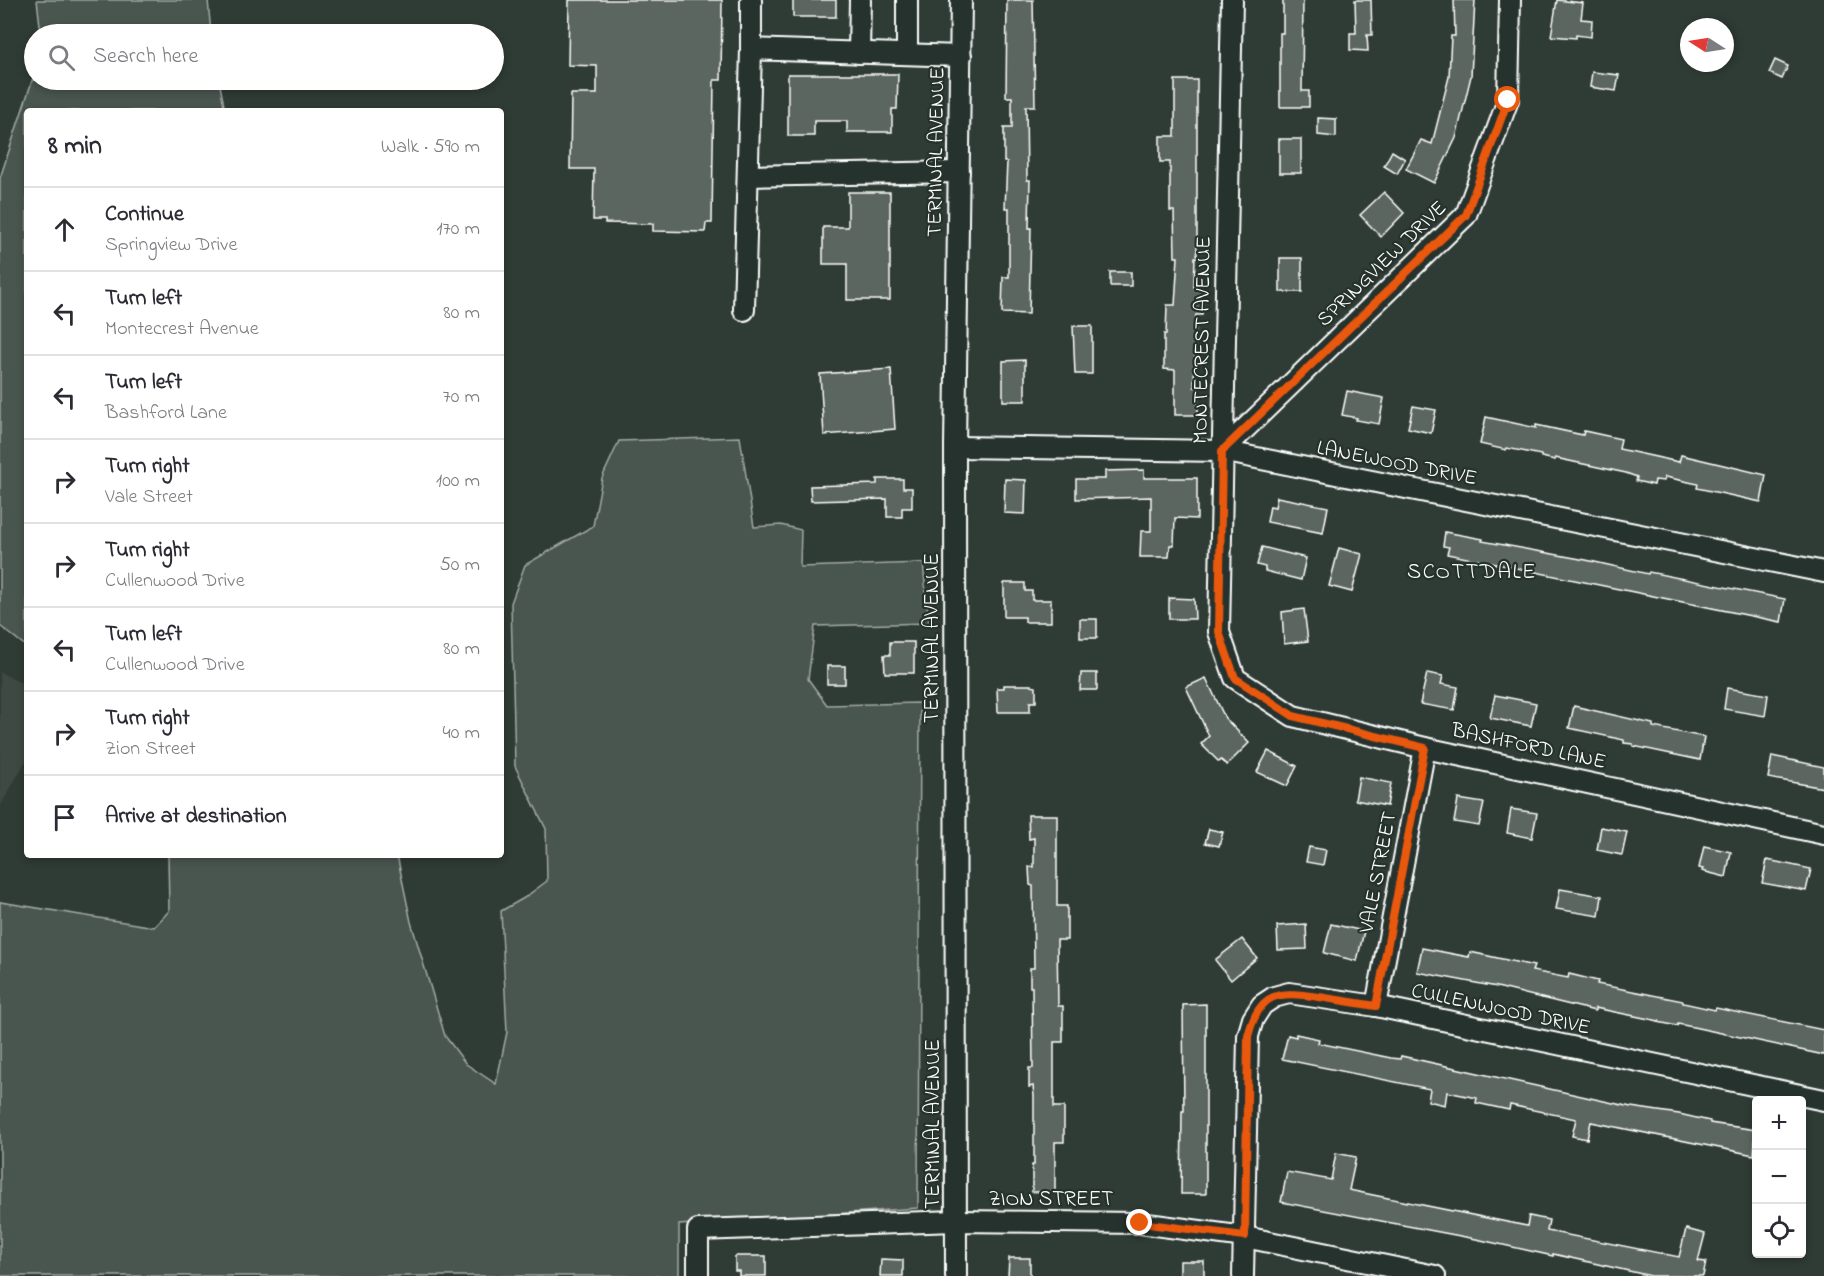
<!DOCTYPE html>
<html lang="en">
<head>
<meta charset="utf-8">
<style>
  :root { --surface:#fff; --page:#f7f7f7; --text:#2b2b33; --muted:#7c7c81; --line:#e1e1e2 }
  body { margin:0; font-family:"Indie Flower",sans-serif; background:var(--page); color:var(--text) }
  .controls { position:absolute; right:18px; bottom:18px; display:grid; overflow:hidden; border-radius:6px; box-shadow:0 3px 9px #0003 }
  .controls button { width:54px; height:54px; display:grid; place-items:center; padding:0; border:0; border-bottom:2px solid var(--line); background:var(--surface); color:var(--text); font:30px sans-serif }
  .compass { position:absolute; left:1680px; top:18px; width:54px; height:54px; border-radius:50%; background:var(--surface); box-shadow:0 3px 9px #0003; rotate:282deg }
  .stop { position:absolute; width:18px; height:18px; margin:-14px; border:4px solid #ea580c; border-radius:50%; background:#fff }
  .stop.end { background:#ea580c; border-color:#fff; box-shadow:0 2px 6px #0008 }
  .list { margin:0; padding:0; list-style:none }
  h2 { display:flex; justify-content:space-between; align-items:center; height:78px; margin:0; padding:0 24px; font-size:26px }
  h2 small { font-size:20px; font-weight:400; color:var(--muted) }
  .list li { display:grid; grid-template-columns:39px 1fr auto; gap:18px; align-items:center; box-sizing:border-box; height:84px; padding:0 24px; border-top:2px solid var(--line) }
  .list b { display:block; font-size:22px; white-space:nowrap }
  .list p { margin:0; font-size:20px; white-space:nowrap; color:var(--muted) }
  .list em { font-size:20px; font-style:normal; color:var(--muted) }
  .icon { flex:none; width:33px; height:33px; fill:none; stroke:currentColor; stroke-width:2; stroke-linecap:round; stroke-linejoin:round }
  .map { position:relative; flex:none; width:1824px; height:1276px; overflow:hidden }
  .search { position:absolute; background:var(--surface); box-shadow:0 3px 9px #0003; left:24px; top:24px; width:480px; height:66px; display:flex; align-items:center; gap:15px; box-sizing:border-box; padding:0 21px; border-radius:33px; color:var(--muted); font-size:22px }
  .panel { position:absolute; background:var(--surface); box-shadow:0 3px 9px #0003; left:24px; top:108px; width:480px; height:750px; border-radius:6px }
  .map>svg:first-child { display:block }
  .built { fill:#3c4842 }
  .green { fill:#4a544f; stroke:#a4aaa7; stroke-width:1.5 }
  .building { fill:#5b6661; stroke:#fff; stroke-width:1.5 }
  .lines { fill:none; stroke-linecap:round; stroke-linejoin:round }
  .minor-casing { stroke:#fff; stroke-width:24 }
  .minor { stroke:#26332d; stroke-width:20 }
  .route { stroke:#ea580c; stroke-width:8 }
  .labels { text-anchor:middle; stroke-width:4.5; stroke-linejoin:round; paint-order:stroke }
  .street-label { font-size:21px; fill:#fff; stroke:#26332d }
  .neighbourhood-label { font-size:22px; letter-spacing:1.5px; fill:#fff; stroke:#26332d }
</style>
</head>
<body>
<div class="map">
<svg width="1824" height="1276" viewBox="0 0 1824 1276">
  <rect width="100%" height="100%" fill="#2f3b35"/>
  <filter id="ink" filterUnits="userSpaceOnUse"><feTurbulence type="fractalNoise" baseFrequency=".0167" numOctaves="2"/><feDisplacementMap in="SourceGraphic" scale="12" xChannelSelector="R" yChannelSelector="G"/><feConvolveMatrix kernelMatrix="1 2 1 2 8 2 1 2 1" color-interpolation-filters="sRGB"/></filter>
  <g filter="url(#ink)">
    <!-- built -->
    <polygon class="built" points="0,672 27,686 27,759 0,807"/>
    <!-- green -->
    <g class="green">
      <polygon points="37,0 208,0 211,34 41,34"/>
      <polygon points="34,75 34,80 219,80 225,111 27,111 27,647 0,626 0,178"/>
      <polygon points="740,437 754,527 781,525 801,530 800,567 923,563 929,623 815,626 808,679 827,705 920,703 918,1208 679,1225 679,1276 0,1276 0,902 154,927 169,911 168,855 397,855 411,922 445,1036 466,1064 496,1084 507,1032 501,911 524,898 547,881 546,829 515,766 511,603 525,565 593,526 602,478 619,441"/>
    </g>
    <!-- building -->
    <g class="building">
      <polygon points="569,0 722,0 721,80 714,80 712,223 706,223 705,232 653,231 653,224 605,223 605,220 593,220 594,169 570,169 571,94 597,94 597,66 568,65"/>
      <rect x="793" y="0" width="43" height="17"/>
      <polygon points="1007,0 1033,0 1035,106 1026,106 1027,180 1030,180 1029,228 1031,228 1029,314 1002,313 1003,277 1009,277 1009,208 1005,208 1007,162 1004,162 1004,128 1012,128 1012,97 1006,97"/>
      <polygon points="1283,0 1303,0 1302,91 1309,91 1309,107 1280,107 1280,33 1283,33"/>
      <polygon points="1355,0 1371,0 1372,35 1367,35 1368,51 1350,50 1350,33 1356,33"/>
      <polygon points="1454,0 1475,0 1471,76 1456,138 1434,183 1406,169 1421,140 1432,144 1449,77 1451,36 1455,36"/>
      <polygon points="1557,0 1583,3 1581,19 1592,20 1591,37 1576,35 1576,38 1551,36"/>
      <polygon points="1775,60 1788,66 1782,79 1769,73"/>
      <polygon points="1592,72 1619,75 1616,91 1590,87"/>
      <polygon points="788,74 898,74 897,109 892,109 892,132 847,132 847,121 814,121 814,136 788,136"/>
      <polygon points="1175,80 1197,80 1197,257 1195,257 1194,287 1203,287 1202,315 1196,315 1194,387 1198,387 1198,415 1175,415 1175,370 1164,369 1164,334 1166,334 1167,305 1175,305 1178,257 1175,257 1174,211 1170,211 1170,162 1160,162 1160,136 1175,136"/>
      <polygon points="1318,118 1336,119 1336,137 1318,135"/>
      <rect x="1279" y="139" width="22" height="34"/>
      <polygon points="1392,151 1405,159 1397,174 1384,166"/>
      <polygon points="848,192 890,192 890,300 847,300 847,264 823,264 823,227 848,227"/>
      <polygon points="1384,192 1404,213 1381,237 1360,215"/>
      <rect x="1280" y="258" width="22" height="34"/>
      <rect x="1110" y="272" width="21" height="14"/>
      <polygon points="1073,326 1092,326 1092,374 1075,374"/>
      <polygon points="1025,360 1025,401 1003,401 1003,361"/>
      <polygon points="891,369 895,429 824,435 820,374"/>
      <polygon points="1347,391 1384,398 1379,424 1356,420 1357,418 1342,415"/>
      <polygon points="1413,406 1436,410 1431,433 1408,428"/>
      <polygon points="1486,417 1536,428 1536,425 1583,435 1584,431 1621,439 1619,449 1679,462 1681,455 1766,475 1761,502 1697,488 1698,484 1665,477 1664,481 1655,480 1654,485 1636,481 1637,477 1626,473 1555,458 1555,460 1541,457 1541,455 1507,448 1506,450 1480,444"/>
      <polygon points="1144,470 1144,478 1197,478 1197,519 1175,518 1174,545 1170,545 1169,557 1140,557 1141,531 1151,531 1151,497 1076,499 1076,479 1105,479 1105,471"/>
      <polygon points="877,479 903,479 903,488 912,488 912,508 902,508 902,517 887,517 887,499 811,501 810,486 877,484"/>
      <polygon points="1005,479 1026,480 1025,514 1004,513"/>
      <polygon points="1277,497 1328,507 1323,533 1267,522 1270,506 1275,507"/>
      <polygon points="1445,532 1483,539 1482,541 1586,560 1648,574 1649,572 1785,599 1781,622 1447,554 1449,547 1443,546"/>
      <polygon points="1262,547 1306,558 1301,580 1265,571 1265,567 1257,565"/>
      <polygon points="1339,548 1362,554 1352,592 1329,586"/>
      <polygon points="1004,583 1025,583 1025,591 1032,591 1032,600 1051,600 1051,622 1025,622 1025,617 1004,617"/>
      <polygon points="1169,598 1194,599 1195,619 1169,619"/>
      <polygon points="1304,609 1308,641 1284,644 1282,612"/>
      <rect x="1080" y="619" width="17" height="19"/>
      <polygon points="890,642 914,642 914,673 885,673 884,655 890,655"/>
      <rect x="827" y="666" width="18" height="18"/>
      <polygon points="1081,673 1097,673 1097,690 1080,690"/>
      <polygon points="1427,673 1443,676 1441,684 1458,687 1454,710 1420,704"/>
      <polygon points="1206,678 1225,718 1249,743 1227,765 1221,760 1219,762 1201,744 1209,736 1186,687"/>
      <polygon points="1004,685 1031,685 1031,686 1036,687 1036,702 1030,702 1030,712 998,712 997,688 1004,688"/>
      <polygon points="1727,688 1768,695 1765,716 1724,709"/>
      <polygon points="1495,695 1536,703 1531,726 1490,718"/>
      <polygon points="1574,706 1653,724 1653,727 1704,737 1700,760 1633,746 1633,744 1624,743 1624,740 1569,728"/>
      <polygon points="1268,751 1297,766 1287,786 1257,772"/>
      <polygon points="1772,756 1824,767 1824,788 1768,778"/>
      <polygon points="1359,777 1391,783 1387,806 1355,800"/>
      <polygon points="1458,799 1484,803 1479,826 1454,822"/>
      <polygon points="1511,809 1537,813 1532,838 1507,833"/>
      <polygon points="1028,815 1057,815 1057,906 1067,906 1067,940 1057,940 1058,1006 1063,1006 1063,1042 1054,1042 1054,1107 1064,1107 1064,1142 1055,1142 1055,1192 1032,1192 1032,1165 1034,1165 1034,1096 1033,1086 1029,1087 1029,1068 1033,1068 1032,987 1030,987 1030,968 1034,968 1033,886 1030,885 1029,867 1034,867 1034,838 1029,839"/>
      <polygon points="1601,827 1627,832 1622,855 1597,850"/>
      <polygon points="1209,829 1223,832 1219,846 1205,843"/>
      <polygon points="1704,846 1731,852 1726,877 1702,871 1703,869 1699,868"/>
      <polygon points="1309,847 1326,850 1323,865 1306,862"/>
      <polygon points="1767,860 1811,869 1806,891 1762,883"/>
      <polygon points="1560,889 1602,896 1599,916 1556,909"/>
      <polygon points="1306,924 1307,949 1278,950 1277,926"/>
      <polygon points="1331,924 1364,931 1357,961 1324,953"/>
      <polygon points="1242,939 1257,958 1231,980 1215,960"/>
      <polygon points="1422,948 1469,957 1470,952 1534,966 1532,971 1568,978 1569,974 1598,981 1597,984 1683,1001 1683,1003 1715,1010 1716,1008 1824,1030 1824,1055 1693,1027 1678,1024 1677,1026 1658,1022 1659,1021 1595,1008 1595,1011 1497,987 1417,972"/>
      <polygon points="1206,1004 1206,1194 1181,1194 1182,1111 1184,1111 1183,1005"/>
      <polygon points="1296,1034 1319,1039 1318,1043 1391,1058 1400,1059 1401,1056 1631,1107 1679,1114 1710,1121 1710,1123 1756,1130 1754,1155 1591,1122 1587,1139 1572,1136 1576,1119 1510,1105 1509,1110 1476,1103 1477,1098 1447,1092 1445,1105 1428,1101 1430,1089 1282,1059 1288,1035 1296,1037"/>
      <polygon points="1336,1153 1356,1157 1349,1190 1373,1195 1527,1226 1529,1216 1549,1220 1547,1231 1679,1257 1686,1229 1705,1234 1698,1261 1706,1262 1703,1276 1651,1276 1553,1254 1553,1256 1476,1239 1281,1202 1287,1172 1331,1180"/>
      <polygon points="735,1256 766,1256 766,1276 739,1276 739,1271 735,1271"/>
      <polygon points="1009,1258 1030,1258 1030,1276 1008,1276"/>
      <polygon points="881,1259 903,1260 903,1276 880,1276"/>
      <rect x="1180" y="1261" width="24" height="15"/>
    </g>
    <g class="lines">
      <!-- minor casing -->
      <g class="minor-casing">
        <g id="minor">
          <polyline points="1232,0 1219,632 1235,678 1293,716 1425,748 1824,834"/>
          <polyline points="751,49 751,0"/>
          <polyline points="859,53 860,0"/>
          <polyline points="907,54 907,0"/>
          <polyline points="748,176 959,172"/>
          <polyline points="744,310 751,49 961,56"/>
          <polyline points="955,447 1222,451 1824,572"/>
          <polyline points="1222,451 1466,215 1508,100 1510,0"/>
          <polyline points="1376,1006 1425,748"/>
          <polyline points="698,1276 698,1230 956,1221 1140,1223 1245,1237 1435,1276"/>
          <polyline points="956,1276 955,447 961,0"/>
          <polyline points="1243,1276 1248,1036 1253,1019 1262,1005 1274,997 1289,993 1376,1006 1824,1100"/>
        </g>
      </g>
      <!-- minor -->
      <use href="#minor" class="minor"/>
    </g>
  </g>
  <g class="lines" filter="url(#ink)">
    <!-- route -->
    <path class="route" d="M1140,1223L1245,1236L1248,1036C1260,991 1278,991 1319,997C1338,1000 1357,1003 1376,1006L1425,748L1293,716L1235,678L1219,632L1222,451L1466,215L1508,100"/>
  </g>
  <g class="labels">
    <!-- street labels -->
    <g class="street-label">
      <text transform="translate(935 152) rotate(-89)" y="7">TERMINAL AVENUE</text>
      <text transform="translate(1381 263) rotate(-44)" y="7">SPRINGVIEW DRIVE</text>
      <text transform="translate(1201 340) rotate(-89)" y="7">MONTECREST AVENUE</text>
      <text transform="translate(1397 462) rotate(11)" y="7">LANEWOOD DRIVE</text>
      <text transform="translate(931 638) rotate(-90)" y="7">TERMINAL AVENUE</text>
      <text transform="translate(1529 745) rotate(12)" y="7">BASHFORD LANE</text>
      <text transform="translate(1377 872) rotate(-79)" y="7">VALE STREET</text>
      <text transform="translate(1501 1008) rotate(12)" y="7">CULLENWOOD DRIVE</text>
      <text transform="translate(932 1124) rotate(-90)" y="7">TERMINAL AVENUE</text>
      <text x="1051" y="1205">ZION STREET</text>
    </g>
    <!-- neighbourhood labels -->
    <g class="neighbourhood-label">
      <text x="1472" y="578">SCOTTDALE</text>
    </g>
  </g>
</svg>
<div class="controls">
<button>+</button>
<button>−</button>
<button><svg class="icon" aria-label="locate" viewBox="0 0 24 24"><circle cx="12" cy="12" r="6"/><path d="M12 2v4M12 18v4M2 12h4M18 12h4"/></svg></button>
</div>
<svg class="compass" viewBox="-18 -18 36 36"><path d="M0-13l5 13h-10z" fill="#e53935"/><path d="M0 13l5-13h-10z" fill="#7c7c81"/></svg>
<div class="stop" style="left:1508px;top:100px"></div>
<div class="stop end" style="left:1140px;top:1223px"></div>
<div class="search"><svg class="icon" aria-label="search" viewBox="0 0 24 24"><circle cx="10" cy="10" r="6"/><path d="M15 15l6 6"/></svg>Search here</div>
<section class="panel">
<h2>8 min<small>Walk · 590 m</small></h2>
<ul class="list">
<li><svg class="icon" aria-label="ahead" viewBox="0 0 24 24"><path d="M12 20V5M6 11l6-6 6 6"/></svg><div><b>Continue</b><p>Springview Drive</p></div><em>170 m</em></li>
<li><svg class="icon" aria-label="left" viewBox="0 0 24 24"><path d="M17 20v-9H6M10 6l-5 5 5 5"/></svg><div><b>Turn left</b><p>Montecrest Avenue</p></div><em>80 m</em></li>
<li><svg class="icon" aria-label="left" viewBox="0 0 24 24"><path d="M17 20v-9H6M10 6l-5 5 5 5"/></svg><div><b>Turn left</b><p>Bashford Lane</p></div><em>70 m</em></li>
<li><svg class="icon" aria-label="right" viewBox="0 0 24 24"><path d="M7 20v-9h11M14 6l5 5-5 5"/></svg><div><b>Turn right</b><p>Vale Street</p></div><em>100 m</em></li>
<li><svg class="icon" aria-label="right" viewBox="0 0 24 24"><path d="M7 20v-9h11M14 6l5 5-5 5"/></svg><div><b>Turn right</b><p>Cullenwood Drive</p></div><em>50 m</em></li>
<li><svg class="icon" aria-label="left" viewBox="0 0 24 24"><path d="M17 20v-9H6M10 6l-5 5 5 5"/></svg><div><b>Turn left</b><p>Cullenwood Drive</p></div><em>80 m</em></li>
<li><svg class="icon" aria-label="right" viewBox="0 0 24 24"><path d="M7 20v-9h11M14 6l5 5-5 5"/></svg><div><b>Turn right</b><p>Zion Street</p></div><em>40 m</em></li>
<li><svg class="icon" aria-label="arrive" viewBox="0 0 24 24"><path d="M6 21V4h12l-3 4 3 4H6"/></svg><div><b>Arrive at destination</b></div></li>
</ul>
</section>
</div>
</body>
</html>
